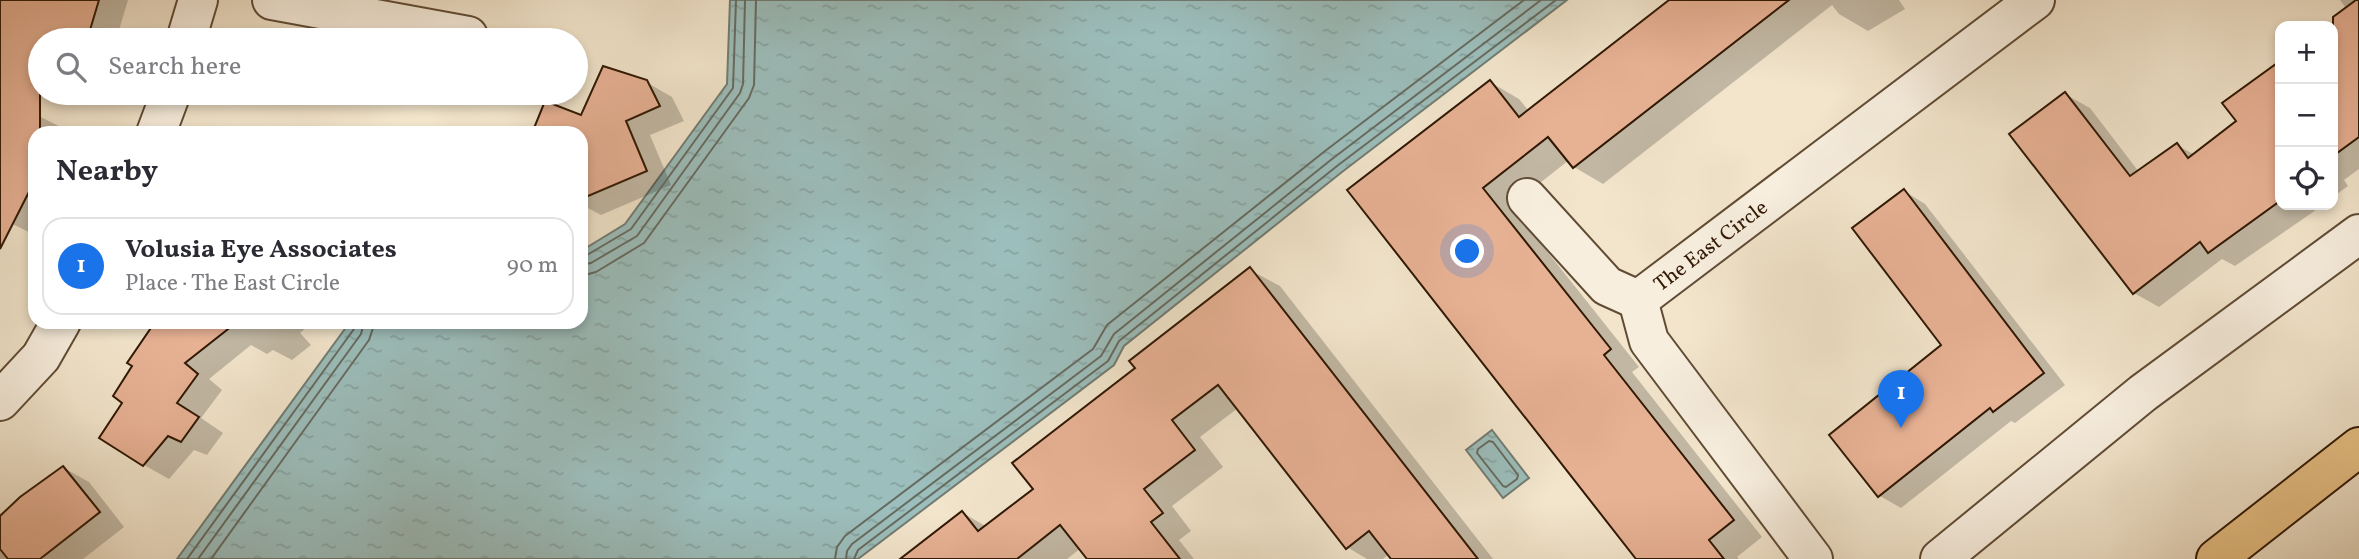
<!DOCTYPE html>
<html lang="en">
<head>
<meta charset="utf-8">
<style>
  :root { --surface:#fff; --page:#f7f7f7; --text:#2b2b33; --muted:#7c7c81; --line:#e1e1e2; --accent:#1a73e8 }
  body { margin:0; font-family:Vollkorn,serif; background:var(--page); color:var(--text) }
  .controls { position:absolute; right:21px; top:21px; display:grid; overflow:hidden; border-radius:14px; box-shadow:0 4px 10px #0003 }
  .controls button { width:63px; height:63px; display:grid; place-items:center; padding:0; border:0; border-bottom:2px solid var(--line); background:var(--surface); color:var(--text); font:35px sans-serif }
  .you { position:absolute; left:1468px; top:252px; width:24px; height:24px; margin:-18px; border:5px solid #fff; border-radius:50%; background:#1a73e8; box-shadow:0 0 0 10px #1a73e833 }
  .badge { display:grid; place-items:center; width:46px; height:46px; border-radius:50%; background:var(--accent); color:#fff; font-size:23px; font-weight:700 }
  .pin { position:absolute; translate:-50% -58px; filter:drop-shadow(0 2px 4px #0008) }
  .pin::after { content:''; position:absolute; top:37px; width:24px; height:21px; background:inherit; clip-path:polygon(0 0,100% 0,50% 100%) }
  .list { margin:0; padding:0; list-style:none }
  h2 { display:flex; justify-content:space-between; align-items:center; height:91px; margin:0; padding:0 28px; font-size:30px }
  h2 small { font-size:23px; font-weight:400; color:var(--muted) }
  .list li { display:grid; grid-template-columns:46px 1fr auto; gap:21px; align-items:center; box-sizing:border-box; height:98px; margin:0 14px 14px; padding:0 14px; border:2px solid var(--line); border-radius:21px }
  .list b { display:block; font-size:26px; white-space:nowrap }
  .list p { margin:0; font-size:23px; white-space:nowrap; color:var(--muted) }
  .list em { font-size:23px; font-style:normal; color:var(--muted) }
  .icon { flex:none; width:38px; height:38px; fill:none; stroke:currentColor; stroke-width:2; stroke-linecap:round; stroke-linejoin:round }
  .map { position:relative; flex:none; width:2359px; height:559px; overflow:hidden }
  .search { position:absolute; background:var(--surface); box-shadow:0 4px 10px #0003; left:28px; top:28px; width:560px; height:77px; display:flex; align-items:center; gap:18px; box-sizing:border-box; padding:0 24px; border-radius:38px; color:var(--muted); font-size:26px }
  .panel { position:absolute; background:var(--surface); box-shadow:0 4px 10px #0003; left:28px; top:126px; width:560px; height:203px; border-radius:21px }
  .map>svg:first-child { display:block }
  .water { fill:url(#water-ripples); stroke:#717c72; stroke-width:2 }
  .shadow { fill:#0003 }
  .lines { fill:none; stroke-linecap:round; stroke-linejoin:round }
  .shore { stroke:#666b60; stroke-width:2 }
  .building { fill:#e7b194; stroke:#301803; stroke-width:2 }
  .minor-casing { stroke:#604b35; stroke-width:42 }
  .major-casing { stroke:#301803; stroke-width:42 }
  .minor { stroke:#f7eede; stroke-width:38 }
  .major { stroke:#e9c286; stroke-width:38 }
  .labels { text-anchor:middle; stroke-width:5; stroke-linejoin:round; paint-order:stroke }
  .street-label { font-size:21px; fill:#301803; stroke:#f7eede }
</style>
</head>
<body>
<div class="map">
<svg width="2359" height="559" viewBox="0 0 2359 559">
  <defs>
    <pattern id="water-ripples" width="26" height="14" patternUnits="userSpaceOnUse" patternTransform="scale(1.75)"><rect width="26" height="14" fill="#9cbebc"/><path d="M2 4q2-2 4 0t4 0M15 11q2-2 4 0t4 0" fill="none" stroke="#87a3a0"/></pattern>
  </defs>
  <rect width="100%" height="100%" fill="#f2e5cc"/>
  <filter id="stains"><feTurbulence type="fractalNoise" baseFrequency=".00286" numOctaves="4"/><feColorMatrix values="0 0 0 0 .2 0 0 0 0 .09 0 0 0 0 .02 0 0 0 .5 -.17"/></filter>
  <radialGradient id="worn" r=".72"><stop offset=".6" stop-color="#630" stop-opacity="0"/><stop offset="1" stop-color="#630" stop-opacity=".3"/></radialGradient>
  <!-- water -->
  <g class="water">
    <polygon points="730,0 1567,0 1342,172 1124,346 1114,365 858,559 177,559 350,322 581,322 581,251 625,224 727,84"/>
    <polygon points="1492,430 1529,478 1503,498 1466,450"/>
  </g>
  <!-- shadow -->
  <g class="shadow">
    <polygon points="0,0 128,0 116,40 40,40 40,81 0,71"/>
    <polygon points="1672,0 1899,0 1905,9 1868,31 1839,14 1832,5 1603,184 1574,167 1569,160 1511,206 1639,367 1632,372 1762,537 1737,557 1739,559 1638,559 1350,190 1490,82 1519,99 1529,111"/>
    <polygon points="2340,0 2359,0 2359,26"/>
    <polygon points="2359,39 2359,169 2344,180 2348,186 2333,197 2333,59"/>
    <polygon points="2280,63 2280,205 2323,205 2235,266 2222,259 2159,307 2134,293 2065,94 2090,108 2139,172 2177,145 2195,155 2239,121 2225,103"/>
    <polygon points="646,82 672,97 684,121 650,135 671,185 601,215 586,207 581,211 581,133 534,133 582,117"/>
    <polygon points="4,99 73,133 35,133 35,235 0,218 0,107"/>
    <polygon points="1904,191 1925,204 2065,385 2015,423 2011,421 1901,508 1880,496 1944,346"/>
    <polygon points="1250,270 1280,286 1493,559 1393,559 1389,554 1383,559 1367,559 1347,547 1238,408 1200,437 1223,467 1172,506 1191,531 1179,540 1194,559 1089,559 1081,548 1067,559 908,559 963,513 987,527 1035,489 1137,368"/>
    <polygon points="157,322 313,322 300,333 311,345 292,360 273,350 267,354 251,345 209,379 222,390 201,418 223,433 207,455 194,450 169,479 144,465 125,403"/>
    <polygon points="64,468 89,482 124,527 83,559 0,559 0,518"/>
  </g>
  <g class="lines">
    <!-- shore -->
    <g class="shore">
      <polyline points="581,256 587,255 631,229 733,88 736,0"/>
      <polyline points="581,265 591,263 637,236 740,93 743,84 745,0"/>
      <polyline points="581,276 596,272 644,243 749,98 754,85 756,0"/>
      <polygon points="1489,441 1493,442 1518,475 1517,479 1506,487 1503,486 1477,453 1478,449"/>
      <polyline points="187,559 354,329 355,322"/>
      <polyline points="198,559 361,334 364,322"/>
      <polyline points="211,559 369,340 375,322"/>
      <polyline points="835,559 837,547 845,536 1093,349 1107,325 1325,151 1524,0"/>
      <polyline points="846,559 847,551 852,544 1101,356 1114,334 1332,159 1541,0"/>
      <polyline points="854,559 858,550 1108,361 1119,341 1337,166 1556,0"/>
    </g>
  </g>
  <!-- building -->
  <g class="building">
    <polygon points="0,0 99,0 87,40 40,40 40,133 35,133 35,180 0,249"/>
    <polygon points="1669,0 1789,0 1573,168 1548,137 1483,188 1611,349 1604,355 1734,520 1709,540 1724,559 1636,559 1347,190 1490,80 1519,117"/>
    <polygon points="2356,0 2359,0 2359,137 2333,156 2333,17"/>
    <polygon points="2280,61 2280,201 2208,253 2200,242 2133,294 2009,134 2065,92 2130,176 2177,143 2188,158 2236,121 2222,103"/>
    <polygon points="603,66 647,80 660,106 626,121 647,171 581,199 581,133 532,133 545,101 581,115"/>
    <polygon points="1904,189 2044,373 1993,412 1990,408 1878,497 1829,435 1941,345 1852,228"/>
    <polygon points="1250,267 1478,559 1391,559 1369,531 1346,549 1218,385 1172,420 1195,450 1144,489 1163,513 1151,522 1180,559 1087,559 1060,525 1017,559 900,559 962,511 978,531 1033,489 1012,463 1135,368 1129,361"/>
    <polygon points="155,322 237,322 185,363 198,374 177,403 199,417 181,442 168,436 143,466 99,438 122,403 113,396 132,366 127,363"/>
    <polygon points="63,466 100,512 40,559 8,559 0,549 0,516 20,497"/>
  </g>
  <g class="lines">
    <!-- minor casing -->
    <g class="minor-casing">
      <g id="minor">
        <polyline points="272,0 468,36"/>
        <polyline points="186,40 198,0"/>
        <polyline points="156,133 171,93"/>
        <polyline points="1527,198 1607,286 1638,300"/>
        <polyline points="0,401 41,357 61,322"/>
        <path id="s1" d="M1813,559L1649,341L1638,300L2035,0"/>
        <polyline points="1940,559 2143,393 2359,234"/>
      </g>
    </g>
    <!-- major casing -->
    <g class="major-casing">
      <polyline id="major" points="2216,559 2359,447"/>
    </g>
    <!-- minor -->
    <use href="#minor" class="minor"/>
    <!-- major -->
    <use href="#major" class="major"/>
  </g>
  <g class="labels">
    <!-- street labels -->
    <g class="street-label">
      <text dy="7" stroke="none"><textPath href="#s1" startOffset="406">The East Circle</textPath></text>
    </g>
  </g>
  <rect width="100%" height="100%" filter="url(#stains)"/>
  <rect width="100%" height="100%" fill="url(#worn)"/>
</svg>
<div class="controls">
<button>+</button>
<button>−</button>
<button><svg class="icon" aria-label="locate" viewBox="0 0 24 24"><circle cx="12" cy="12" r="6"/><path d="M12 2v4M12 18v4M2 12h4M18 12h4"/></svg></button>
</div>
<div class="you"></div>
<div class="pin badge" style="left:1901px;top:428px">1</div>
<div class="search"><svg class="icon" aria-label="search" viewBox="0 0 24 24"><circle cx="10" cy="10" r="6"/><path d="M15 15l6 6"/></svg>Search here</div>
<section class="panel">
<h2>Nearby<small></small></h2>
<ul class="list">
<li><span class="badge">1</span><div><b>Volusia Eye Associates</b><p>Place · The East Circle</p></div><em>90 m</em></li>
</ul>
</section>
</div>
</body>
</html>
